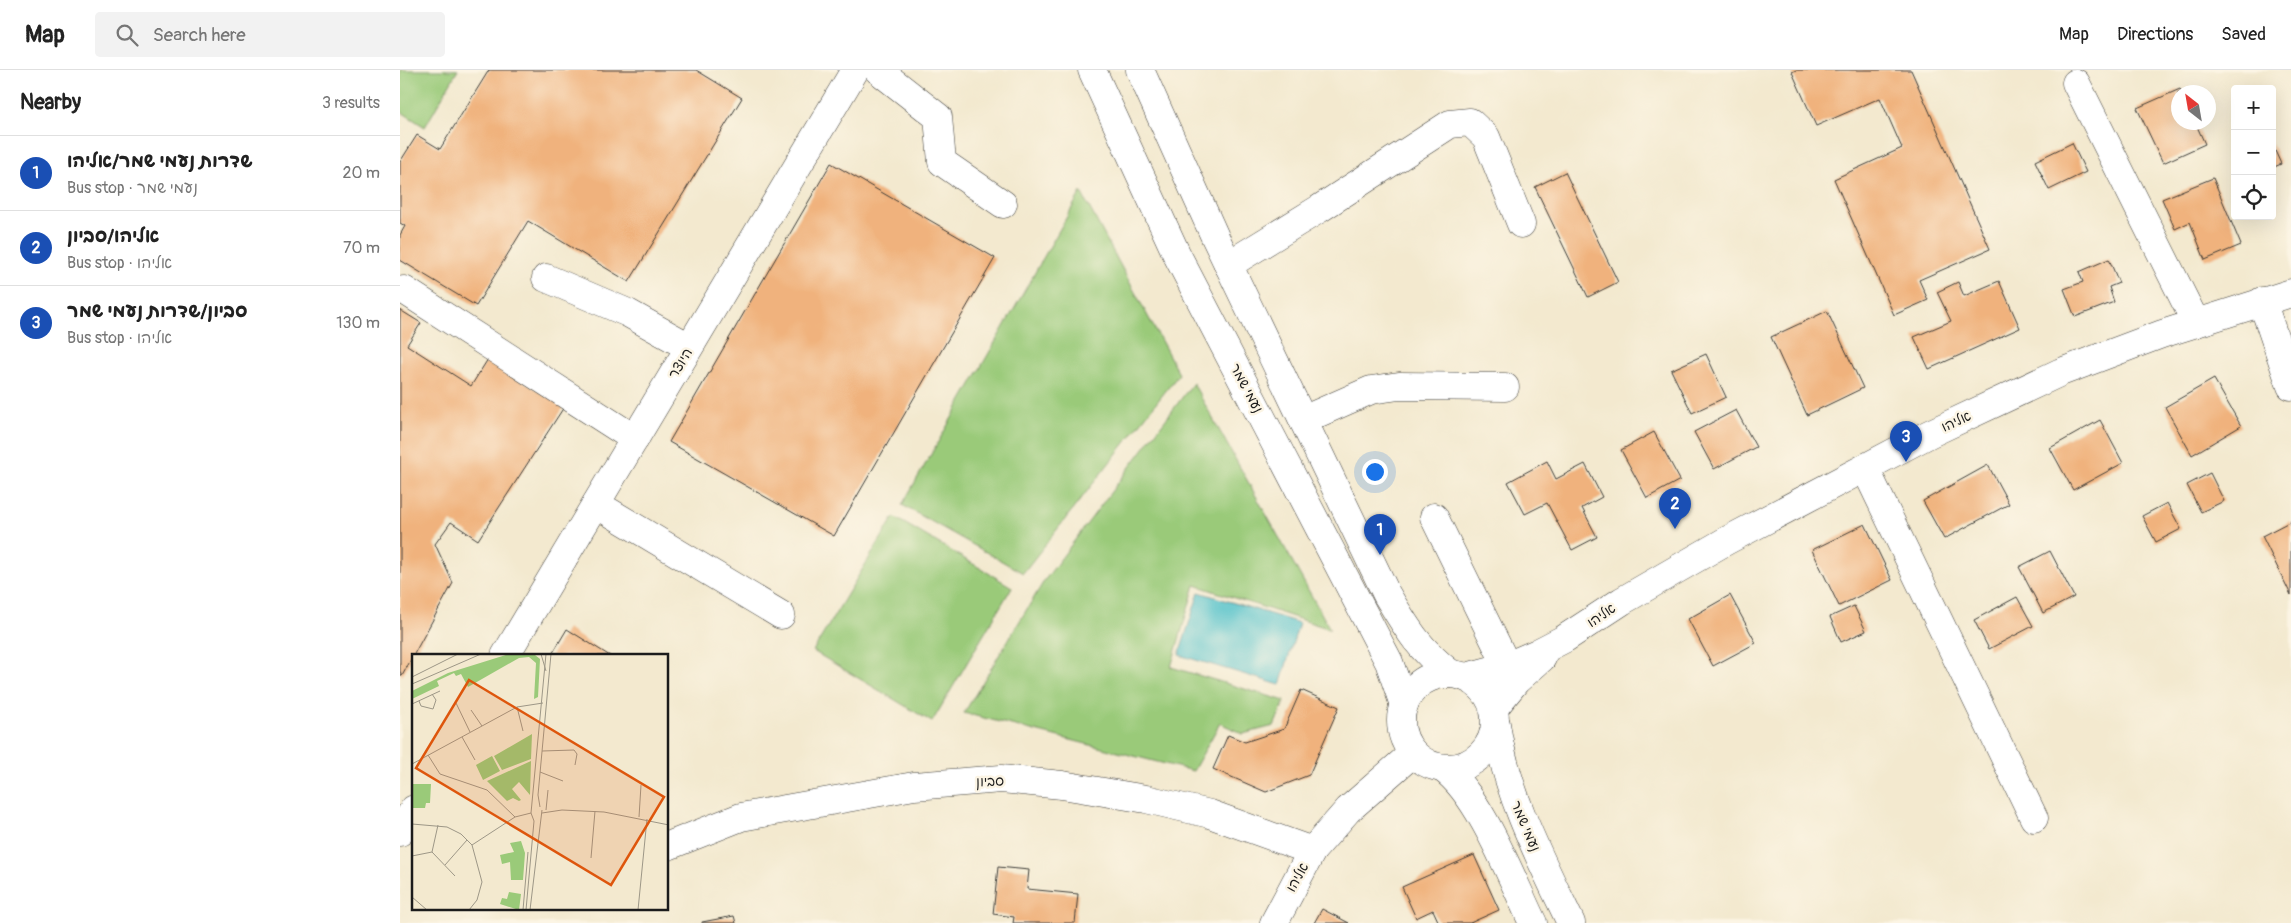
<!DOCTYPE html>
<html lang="en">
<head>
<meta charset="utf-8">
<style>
  :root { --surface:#fff; --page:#f2f2f2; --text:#222; --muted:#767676; --line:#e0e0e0; --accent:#b5179e }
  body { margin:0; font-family:Pangolin,"Playpen Sans Hebrew",sans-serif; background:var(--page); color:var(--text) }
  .controls { position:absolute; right:15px; top:15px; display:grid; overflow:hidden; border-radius:5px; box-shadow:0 5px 20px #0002 }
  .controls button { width:45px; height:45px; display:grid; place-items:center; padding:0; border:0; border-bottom:1px solid var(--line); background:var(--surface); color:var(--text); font:25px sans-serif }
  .compass { position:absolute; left:1771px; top:15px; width:45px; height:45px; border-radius:50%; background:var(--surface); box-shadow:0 5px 20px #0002; rotate:329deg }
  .you { position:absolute; left:974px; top:401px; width:18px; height:18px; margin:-12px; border:4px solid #fff; border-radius:50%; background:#1a73e8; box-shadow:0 0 0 8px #1a73e833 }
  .badge { display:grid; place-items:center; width:32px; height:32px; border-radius:50%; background:var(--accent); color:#fff; font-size:16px; font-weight:700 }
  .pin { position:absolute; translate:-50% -41px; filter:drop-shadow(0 1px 2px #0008) }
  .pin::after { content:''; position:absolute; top:26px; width:18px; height:15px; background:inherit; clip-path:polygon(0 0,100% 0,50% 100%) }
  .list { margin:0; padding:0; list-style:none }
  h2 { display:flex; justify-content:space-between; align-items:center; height:65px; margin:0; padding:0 20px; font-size:21px }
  h2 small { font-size:16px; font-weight:400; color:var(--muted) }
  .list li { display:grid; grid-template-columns:32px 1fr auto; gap:15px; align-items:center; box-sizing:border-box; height:75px; padding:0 20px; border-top:1px solid var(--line) }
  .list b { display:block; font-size:19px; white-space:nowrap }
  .list p { margin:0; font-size:16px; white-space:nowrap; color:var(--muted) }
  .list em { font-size:16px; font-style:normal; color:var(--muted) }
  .icon { flex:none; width:28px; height:28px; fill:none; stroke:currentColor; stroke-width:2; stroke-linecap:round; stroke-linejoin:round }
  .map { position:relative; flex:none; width:1891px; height:853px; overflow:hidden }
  header { display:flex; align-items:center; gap:30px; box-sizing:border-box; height:70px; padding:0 25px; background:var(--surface); border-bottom:1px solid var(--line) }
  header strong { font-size:24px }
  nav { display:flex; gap:28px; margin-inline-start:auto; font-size:18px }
  .search { width:350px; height:45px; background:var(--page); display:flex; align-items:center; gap:12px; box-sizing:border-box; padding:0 18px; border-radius:5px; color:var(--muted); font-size:19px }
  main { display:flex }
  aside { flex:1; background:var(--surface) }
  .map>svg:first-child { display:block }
  .green { fill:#9aca79; stroke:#5b734a }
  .water { fill:#55c2cb; stroke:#386f74 }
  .building { fill:#f0b27d }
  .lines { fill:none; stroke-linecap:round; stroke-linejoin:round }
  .minor-casing { stroke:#3c3b37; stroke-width:29 }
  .minor { stroke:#fff; stroke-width:28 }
  .labels { text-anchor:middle; stroke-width:5; stroke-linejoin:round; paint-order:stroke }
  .street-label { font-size:14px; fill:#1c1c1c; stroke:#fcf5e5 }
  .inset-road { fill:none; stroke:#9d9787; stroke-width:1 }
  .view { fill:#de560d; fill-opacity:0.15; stroke:#de560d; stroke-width:2.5 }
  .inset-edge { fill:none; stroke:#1c1c1c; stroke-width:2.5 }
</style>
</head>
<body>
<header>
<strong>Map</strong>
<div class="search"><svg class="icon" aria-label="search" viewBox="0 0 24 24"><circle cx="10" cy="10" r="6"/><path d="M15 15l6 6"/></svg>Search here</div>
<nav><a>Map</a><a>Directions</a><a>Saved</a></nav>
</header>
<main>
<aside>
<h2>Nearby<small>3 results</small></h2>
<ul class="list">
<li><span class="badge" style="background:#1a4fb4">1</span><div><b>שדרות נעמי שמר/אליהו</b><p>Bus stop · נעמי שמר</p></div><em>20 m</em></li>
<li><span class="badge" style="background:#1a4fb4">2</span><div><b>אליהו/סביון</b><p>Bus stop · אליהו</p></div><em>70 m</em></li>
<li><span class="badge" style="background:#1a4fb4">3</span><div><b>סביון/שדרות נעמי שמר</b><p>Bus stop · אליהו</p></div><em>130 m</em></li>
</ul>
</aside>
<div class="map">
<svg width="1891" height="853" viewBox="0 0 1891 853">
  <rect width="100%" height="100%" fill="#fcf5e5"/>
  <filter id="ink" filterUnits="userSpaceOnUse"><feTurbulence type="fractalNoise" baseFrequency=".02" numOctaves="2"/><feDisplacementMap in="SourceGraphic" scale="10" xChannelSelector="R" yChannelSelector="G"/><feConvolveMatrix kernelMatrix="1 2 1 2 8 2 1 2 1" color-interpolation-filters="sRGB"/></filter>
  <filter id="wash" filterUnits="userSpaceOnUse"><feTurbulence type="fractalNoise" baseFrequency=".0096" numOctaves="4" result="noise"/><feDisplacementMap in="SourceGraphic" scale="20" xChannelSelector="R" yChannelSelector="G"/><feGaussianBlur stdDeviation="1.12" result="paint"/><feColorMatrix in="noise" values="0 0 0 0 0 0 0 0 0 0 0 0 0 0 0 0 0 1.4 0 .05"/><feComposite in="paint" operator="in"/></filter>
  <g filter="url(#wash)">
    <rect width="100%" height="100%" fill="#f3e9cf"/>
    <!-- green -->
    <g class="green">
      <polygon points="0,0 58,0 25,57 0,41"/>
      <polygon points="681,122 779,304 623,503 502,435"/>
      <polygon points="793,313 930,559 795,515 771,597 885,631 874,656 843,664 820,653 793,701 564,643 644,511"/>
      <polygon points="494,447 612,517 532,652 413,581"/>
    </g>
    <!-- water -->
    <polygon class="water" points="799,522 899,553 880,615 779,585"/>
    <g id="blocks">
      <!-- building -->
      <g class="building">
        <polygon points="89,0 296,0 342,28 229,212 128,151 76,236 0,190 0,165 5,156 0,153 0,92 17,65 40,79"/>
        <polygon points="1396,0 1511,0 1590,179 1519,210 1528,230 1494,245 1434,109 1502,78 1480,28 1416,56 1392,2"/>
        <polygon points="1780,19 1782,22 1778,22 1778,52 1795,52 1805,74 1763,93 1737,38"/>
        <polygon points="1672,73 1686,102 1649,120 1635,91"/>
        <polygon points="1872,74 1881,94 1872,98"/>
        <polygon points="431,93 595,188 434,466 269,372"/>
        <polygon points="1165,102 1218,212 1188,227 1135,117"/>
        <polygon points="1813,108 1841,175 1805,190 1790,152 1775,159 1762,129"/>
        <polygon points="1709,189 1719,213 1709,217 1714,232 1675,247 1664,219 1683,212 1679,202"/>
        <polygon points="1599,211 1620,258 1529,299 1514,267 1551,251 1537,222 1558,212 1564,226"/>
        <polygon points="0,240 21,253 7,275 71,316 88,289 164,337 78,470 51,452 35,474 53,513 2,606 0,601"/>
        <polygon points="1427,241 1463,318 1407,345 1371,267"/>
        <polygon points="1306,284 1326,327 1292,343 1271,300"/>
        <polygon points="1814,309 1841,356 1792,385 1765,337"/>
        <polygon points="1336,340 1356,377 1314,399 1294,362"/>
        <polygon points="1700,350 1723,393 1673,420 1650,378"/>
        <polygon points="1254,362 1280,410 1247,428 1221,380"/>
        <polygon points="1147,391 1156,409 1185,394 1202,427 1182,438 1197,467 1172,480 1147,433 1125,444 1108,412"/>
        <polygon points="1588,395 1609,434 1544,469 1523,431"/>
        <polygon points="1810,403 1824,431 1801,442 1787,415"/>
        <polygon points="1767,433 1781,459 1756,472 1742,446"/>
        <polygon points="1891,451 1891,525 1862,466"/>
        <polygon points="1465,454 1492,510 1439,536 1412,480"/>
        <polygon points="1650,481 1674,527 1643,543 1619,497"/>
        <polygon points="1330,525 1356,573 1313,596 1288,549"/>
        <polygon points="1617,527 1633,556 1589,579 1574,550"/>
        <polygon points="1454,536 1466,561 1441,572 1430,547"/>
        <polygon points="167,559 210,586 151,586"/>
        <polygon points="901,620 939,637 909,705 866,722 813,699 828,665 845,672 884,659"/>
        <polygon points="1074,785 1099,840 1070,853 1039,853 1033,840 1016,848 1002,817"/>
        <polygon points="598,797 629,800 627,819 678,824 675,853 613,853 614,847 593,844"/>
        <polygon points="922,839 949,853 914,853"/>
        <polygon points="334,846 336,853 302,853 302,852"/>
      </g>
    </g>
  </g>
  <g filter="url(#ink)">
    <use href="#blocks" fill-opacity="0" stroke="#3c3b37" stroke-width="1"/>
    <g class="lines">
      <!-- minor casing -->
      <g class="minor-casing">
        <g id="minor">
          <polyline points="478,0 538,47 542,92 603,134"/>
          <polyline points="692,0 777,185 989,592 1004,635"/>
          <path d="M740,0L815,167L987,525C1008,560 1018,578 1051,604"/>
          <polyline points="1676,13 1796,253"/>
          <polyline points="828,195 919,139 1050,54 1070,52 1086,67 1121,154"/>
          <polyline points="146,208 228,243 289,277"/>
          <polyline points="4,220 235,369"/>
          <polyline points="1862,231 1891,316"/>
          <polyline points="903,350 971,320 999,316 1105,317"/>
          <polyline points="1465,398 1634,748"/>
          <polyline points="196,434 381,545"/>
          <polyline points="1034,447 1107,596"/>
          <polyline points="105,586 455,0"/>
          <circle cx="1048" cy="651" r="47"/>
          <polyline points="1066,607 1107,596 1137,583 1164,569 1222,531 1326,471 1529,364 1661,302 1762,264 1891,223"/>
          <polyline points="1094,638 1116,611 1142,588"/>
          <path d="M1096,654C1107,726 1140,788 1171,853"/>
          <path d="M1042,698C1080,724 1112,810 1133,853"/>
          <polyline points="0,762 14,739"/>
          <polyline points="268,776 341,747 514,716 601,709 662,715 746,729 810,744 912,781"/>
          <polyline points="874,853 912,781 948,740 1013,683"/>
        </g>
      </g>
      <!-- minor -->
      <use href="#minor" class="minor"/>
    </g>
  </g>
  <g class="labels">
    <!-- street labels -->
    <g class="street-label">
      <text transform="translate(280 293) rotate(-59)" y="5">היוצר</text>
      <text transform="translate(847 318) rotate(62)" y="5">נעמי שמר</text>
      <text transform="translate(1556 351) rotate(-25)" y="5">אליהו</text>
      <text transform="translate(1201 545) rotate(-34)" y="5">אליהו</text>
      <text transform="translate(590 711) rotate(-2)" y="5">סביון</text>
      <text transform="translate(1126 756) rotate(67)" y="5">נעמי שמר</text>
      <text transform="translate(897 807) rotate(-61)" y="5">אליהו</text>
    </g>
  </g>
  <!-- overview -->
  <g transform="translate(12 584)">
    <rect width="256" height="256" fill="#f3e9cf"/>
    <path d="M97,0L123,1L128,5L126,43L122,45L124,9L117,3L107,4L56,33L49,20L44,22L42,19L25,27L27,32L0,45V37L36,19ZM120,80L119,105L90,116L82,102ZM80,102L88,117L71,126L64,111ZM119,107L118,141L107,128L100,135L109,146L107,147L101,144L95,147L75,127ZM0,130H19L18,149H14L13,154H0ZM109,187L113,199L111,226H99L98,208L90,210L88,201L102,198L98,189ZM97,238L109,240L107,256L88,250L90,244L95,245Z" fill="#9aca79"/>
    <path class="inset-road" d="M129,0L134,17M0,23L46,0M0,30L69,0M7,47L9,52L21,55L24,46L20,40M44,49L58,78M0,50L28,37M105,53L111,77M59,56L70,72M50,83L63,106M130,97L162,96L165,100L163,111M16,101L28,120L75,136L103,163M0,110L105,53L131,49M128,118L151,127M128,153L126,141L139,0M134,156L136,136M119,159L134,0M130,159L150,156L192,158L257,171M227,163L229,131M0,170L35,173L49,180L60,191L70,228L65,246L57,256M60,191L103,163L119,159M20,198L43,222M0,202L20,198L26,171M179,204L183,157M33,211L55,186M0,243L15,256M111,256L116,198M114,256L122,167L119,159M118,256L130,156M226,256L235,165"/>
    <path class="view" d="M57,26L252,143L199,231L4,114Z"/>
    <rect width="256" height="256" class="inset-edge"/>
  </g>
</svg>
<div class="controls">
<button>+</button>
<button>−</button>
<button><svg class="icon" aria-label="locate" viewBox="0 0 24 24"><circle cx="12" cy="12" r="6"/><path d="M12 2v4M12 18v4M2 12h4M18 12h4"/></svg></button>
</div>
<svg class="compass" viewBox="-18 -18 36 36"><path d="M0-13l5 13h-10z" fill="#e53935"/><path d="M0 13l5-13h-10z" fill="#767676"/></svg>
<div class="you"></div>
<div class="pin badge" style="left:980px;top:485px;background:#1a4fb4">1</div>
<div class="pin badge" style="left:1275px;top:459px;background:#1a4fb4">2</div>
<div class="pin badge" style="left:1506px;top:392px;background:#1a4fb4">3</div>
</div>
</main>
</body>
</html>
